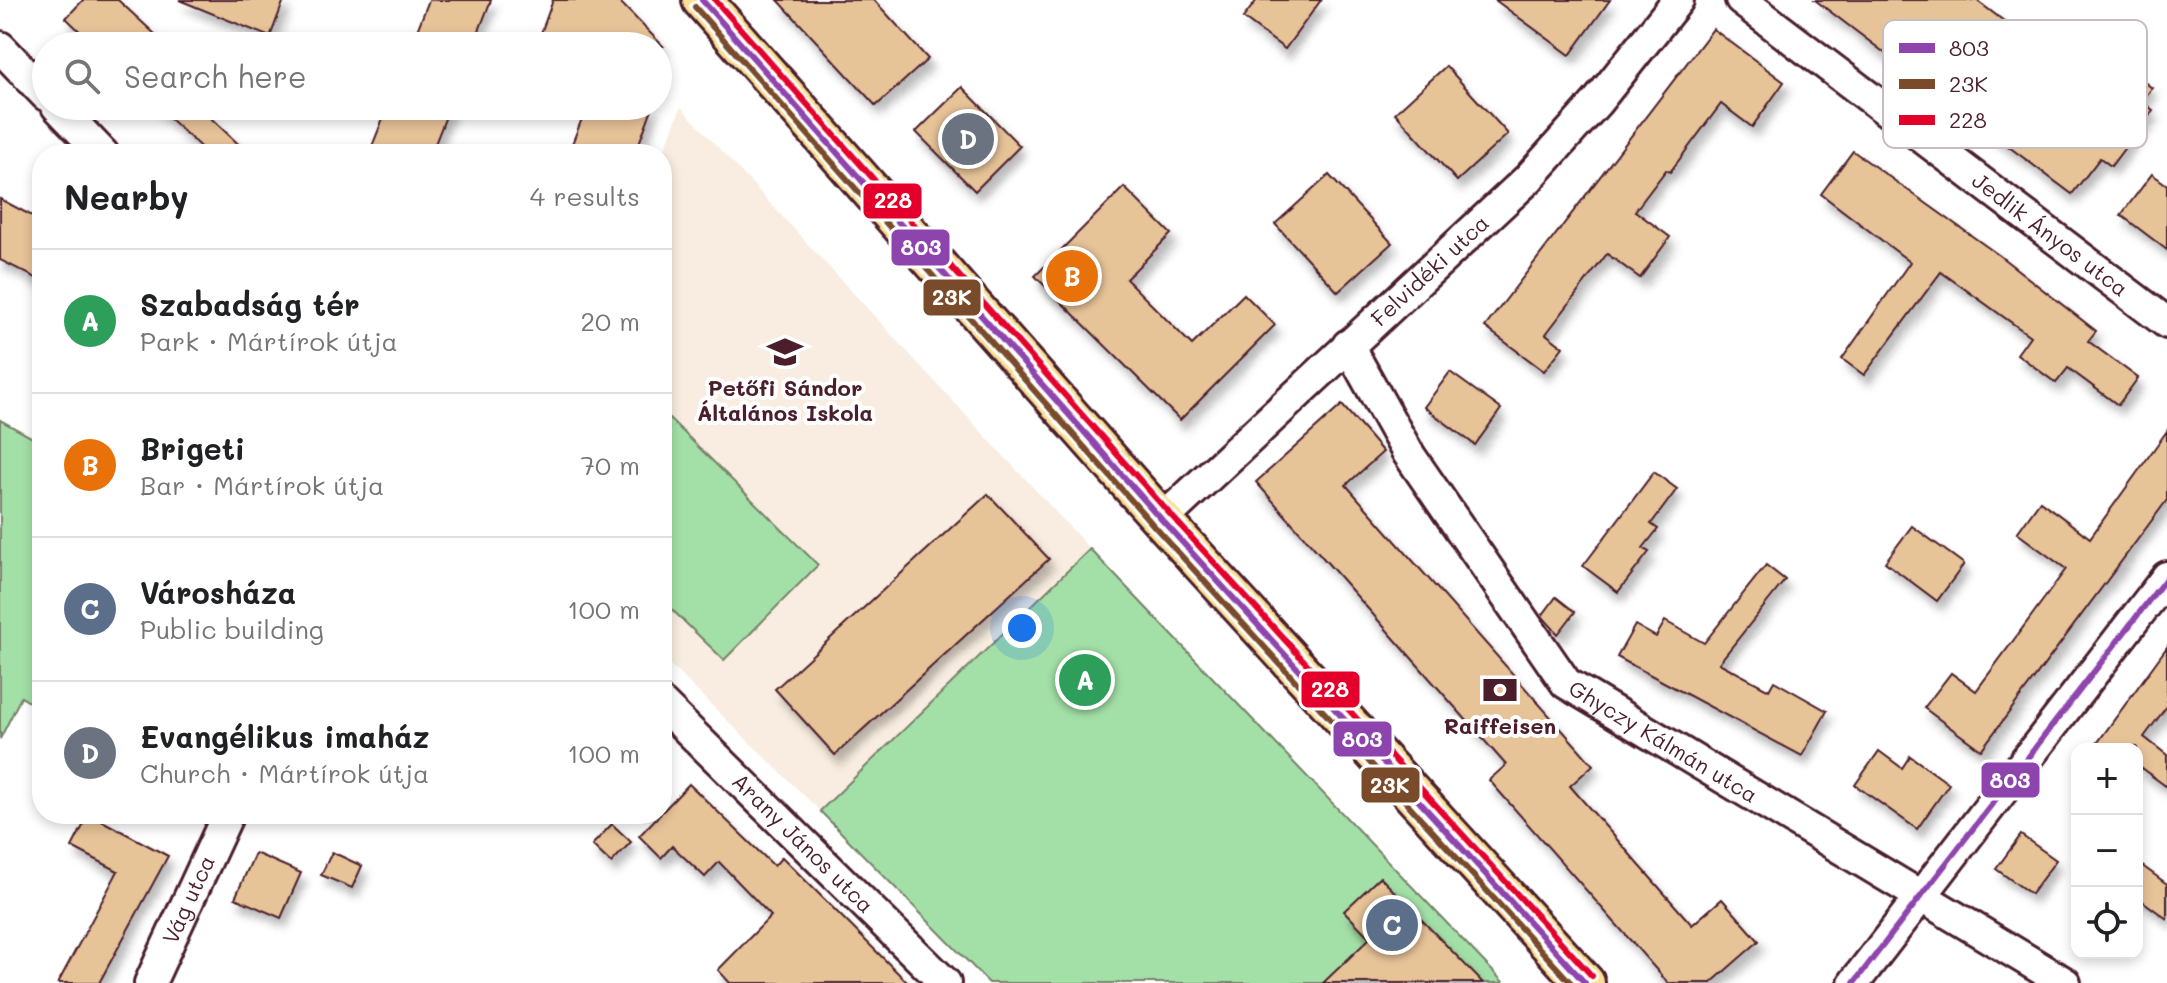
<!DOCTYPE html>
<html lang="en">
<head>
<meta charset="utf-8">
<style>
  :root { --surface:#fff; --page:#f6f6f6; --text:#202124; --muted:#757577; --line:#e0e0e0; --accent:#4a1f2b }
  body { margin:0; font-family:Mali,sans-serif; background:var(--page); color:var(--text) }
  .controls { position:absolute; right:24px; bottom:24px; display:grid; overflow:hidden; border-radius:16px; box-shadow:0 4px 12px #0003 }
  .controls button { width:72px; height:72px; display:grid; place-items:center; padding:0; border:0; border-bottom:2px solid var(--line); background:var(--surface); color:var(--text); font:40px sans-serif }
  .you { position:absolute; left:1022px; top:628px; width:28px; height:28px; margin:-20px; border:6px solid #fff; border-radius:50%; background:#1a73e8; box-shadow:0 0 0 12px #1a73e833 }
  .badge { display:grid; place-items:center; width:52px; height:52px; border-radius:50%; background:var(--accent); color:#fff; font-size:26px; font-weight:700 }
  .pin { position:absolute; translate:-50% -50%; border:4px solid #fff; box-shadow:0 2px 8px #0006 }
  .list { margin:0; padding:0; list-style:none }
  h2 { display:flex; justify-content:space-between; align-items:center; height:104px; margin:0; padding:0 32px; font-size:34px }
  h2 small { font-size:26px; font-weight:400; color:var(--muted) }
  .list li { display:grid; grid-template-columns:52px 1fr auto; gap:24px; align-items:center; box-sizing:border-box; height:144px; padding:0 32px; border-top:2px solid var(--line) }
  .list b { display:block; font-size:30px; white-space:nowrap }
  .list p { margin:0; font-size:26px; white-space:nowrap; color:var(--muted) }
  .list em { font-size:26px; font-style:normal; color:var(--muted) }
  .icon { flex:none; width:44px; height:44px; fill:none; stroke:currentColor; stroke-width:2; stroke-linecap:round; stroke-linejoin:round }
  .map { position:relative; flex:none; width:2167px; height:983px; overflow:hidden }
  .search { position:absolute; background:var(--surface); box-shadow:0 4px 12px #0003; left:32px; top:32px; width:640px; height:88px; display:flex; align-items:center; gap:20px; box-sizing:border-box; padding:0 28px; border-radius:44px; color:var(--muted); font-size:30px }
  .panel { position:absolute; background:var(--surface); box-shadow:0 4px 12px #0003; left:32px; top:144px; width:640px; height:680px; border-radius:32px }
  .map>svg:first-child { display:block }
  .built { fill:#f8ede0 }
  .green { fill:#a3e0a7; stroke:#768069; stroke-width:2 }
  .building { fill:#e7c398; stroke:#4a1f2b; stroke-width:2; filter:url(#shadow) }
  .lines { fill:none; stroke-linecap:round; stroke-linejoin:round }
  .minor-casing { stroke:#4a1f2b; stroke-width:36 }
  .major-casing { stroke:#4a1f2b; stroke-width:44 }
  .minor { stroke:#fff; stroke-width:30 }
  .major { stroke:#fadf96; stroke-width:38 }
  .bus-1-casing { stroke:#fff; stroke-width:12 }
  .bus-2-casing { stroke:#fff; stroke-width:12 }
  .bus-3-casing { stroke:#fff; stroke-width:12 }
  .bus-1 { stroke:#8e44ad; stroke-width:6 }
  .bus-2 { stroke:#7a4b2a; stroke-width:6 }
  .bus-3 { stroke:#e4002b; stroke-width:6 }
  .labels { text-anchor:middle; stroke-width:8; stroke-linejoin:round; paint-order:stroke }
  .street-label { font-size:22px; fill:#4a1f2b; stroke:#fff }
  .poi-label { font-size:22px; font-weight:bold; fill:#4a1f2b; stroke:#fff }
  .key { fill:#fff; stroke:#c9bcbf; stroke-width:2 }
  .key-label { font-size:22px; fill:#4a1f2b }
  .line-badge { stroke:#fff; stroke-width:3 }
  .badge-label { font-size:22px; text-anchor:middle; font-weight:bold; fill:#fff }
</style>
</head>
<body>
<div class="map">
<svg width="2167" height="983" viewBox="0 0 2167 983">
  <defs>
    <filter id="shadow"><feDropShadow dx="5" dy="9" stdDeviation="4" flood-color="#0004"/></filter>
  </defs>
  <rect width="100%" height="100%" fill="#fff"/>
  <filter id="ink" filterUnits="userSpaceOnUse"><feTurbulence type="fractalNoise" baseFrequency=".0125" numOctaves="2"/><feDisplacementMap in="SourceGraphic" scale="16" xChannelSelector="R" yChannelSelector="G"/><feConvolveMatrix kernelMatrix="1 2 1 2 8 2 1 2 1" color-interpolation-filters="sRGB"/></filter>
  <g filter="url(#ink)">
    <!-- built -->
    <polygon class="built" points="681,107 1090,549 820,811 662,657 662,156"/>
    <!-- green -->
    <g class="green">
      <polygon points="662,411 818,565 724,660 662,600"/>
      <polygon points="0,420 42,443 42,710 21,697 0,739"/>
      <polygon points="1090,549 1504,983 989,983 820,811"/>
    </g>
    <!-- building -->
    <g class="building">
      <polygon points="83,0 118,0 168,46 95,46 66,18"/>
      <polygon points="179,0 284,0 270,37"/>
      <polygon points="429,0 491,0 473,46 411,46"/>
      <polygon points="553,0 618,0 663,46 567,46 540,36"/>
      <polygon points="778,0 874,0 928,59 876,106"/>
      <polygon points="1257,0 1321,0 1285,49 1243,18"/>
      <polygon points="1495,0 1610,0 1570,55"/>
      <polygon points="1815,0 1976,0 2024,36 2032,24 2059,44 2026,87 2072,121 2117,61 2152,88 2142,102 2153,110 2111,166 2100,158 2072,194 1965,114 1983,90 1942,57 1923,82"/>
      <polygon points="1713,29 1784,82 1752,127 1721,104 1670,172 1666,170 1635,211 1670,237 1640,278 1607,254 1546,334 1563,347 1544,371 1485,327"/>
      <polygon points="1446,66 1508,134 1457,181 1395,113"/>
      <polygon points="962,87 1020,146 975,191 916,132"/>
      <polygon points="156,106 198,106 249,154 208,154"/>
      <polygon points="388,106 450,106 431,154 369,154"/>
      <polygon points="587,106 653,106 635,154 568,154"/>
      <polygon points="1853,151 2000,256 2096,331 2088,341 2138,378 2118,405 2068,368 2056,383 2017,354 2030,336 1941,272 1864,375 1842,359 1910,262 1821,194"/>
      <polygon points="2152,174 2167,185 2167,250 2121,215"/>
      <polygon points="1329,175 1392,243 1338,292 1275,224"/>
      <polygon points="1124,187 1171,234 1126,279 1192,345 1244,294 1275,325 1180,420 1035,276"/>
      <polygon points="0,199 42,221 42,281 0,260"/>
      <polygon points="1450,372 1501,409 1475,445 1424,407"/>
      <polygon points="1342,405 1383,452 1346,485 1593,765 1570,786 1692,925 1722,899 1759,941 1711,983 1668,983 1489,780 1506,765 1256,482"/>
      <polygon points="2167,431 2167,500 1981,750 1924,708 1951,673 1976,691 2066,569 2017,533 2040,501 2090,538"/>
      <polygon points="1654,472 1677,489 1651,524 1658,529 1643,548 1649,552 1618,592 1583,566"/>
      <polygon points="988,494 1049,559 835,755 775,689"/>
      <polygon points="1912,526 1964,564 1937,601 1885,562"/>
      <polygon points="1766,565 1785,580 1719,663 1769,690 1774,681 1827,711 1802,756 1617,657 1635,625 1656,637 1665,621 1704,643"/>
      <polygon points="1556,597 1575,612 1558,634 1542,616"/>
      <polygon points="2167,647 2167,706 2144,737 2167,755 2167,787 2137,765 2137,747 2093,749"/>
      <polygon points="1879,751 1902,768 1910,756 1949,784 1917,829 1855,785"/>
      <polygon points="689,784 774,866 782,857 908,983 730,983 718,970 771,916 719,862 705,877 672,846 661,858 639,836"/>
      <polygon points="89,814 168,856 99,983 58,983 118,871 72,847"/>
      <polygon points="612,824 631,842 611,863 592,845"/>
      <polygon points="2021,835 2056,860 2031,894 1996,869"/>
      <polygon points="332,852 362,866 352,888 321,875"/>
      <polygon points="255,853 301,873 281,918 235,898"/>
      <polygon points="2137,862 2167,884 2167,919 2137,897"/>
      <polygon points="1380,877 1483,983 1323,983 1370,938 1344,911"/>
    </g>
    <g class="lines">
      <!-- minor casing -->
      <g class="minor-casing">
        <g id="minor">
          <path id="s1" d="M1741,0L2167,323"/>
          <polyline points="0,47 46,95"/>
          <polyline points="57,106 103,154"/>
          <path id="s2" d="M1348,345L1408,453L1566,683L2065,983"/>
          <path id="s3" d="M1162,520L1528,179L1597,102L1678,0"/>
          <path id="s4" d="M662,704L945,983"/>
          <path id="s5" d="M150,983L228,814"/>
          <polyline points="1854,983 2167,577"/>
        </g>
      </g>
      <!-- major casing -->
      <g class="major-casing">
        <polyline id="major" points="702,0 1162,520 1585,983"/>
      </g>
      <!-- minor -->
      <use href="#minor" class="minor"/>
      <!-- major -->
      <use href="#major" class="major"/>
      <!-- bus-1 casing -->
      <g class="bus-1-casing">
        <g id="bus-1">
          <polyline points="702,0 1162,520 1585,983"/>
          <polyline points="1854,983 2167,577"/>
        </g>
      </g>
      <!-- bus-2 casing -->
      <g class="bus-2-casing">
        <polyline id="bus-2" points="695,7 1155,527 1571,983"/>
      </g>
      <!-- bus-3 casing -->
      <g class="bus-3-casing">
        <polyline id="bus-3" points="715,0 1169,513 1592,976"/>
      </g>
      <!-- bus-1 -->
      <use href="#bus-1" class="bus-1"/>
      <!-- bus-2 -->
      <use href="#bus-2" class="bus-2"/>
      <!-- bus-3 -->
      <use href="#bus-3" class="bus-3"/>
    </g>
  </g>
  <!-- icons -->
  <defs>
    <g id="school-bare" transform="scale(2.76)"><path d="M0-5L7-2L0 1L-7-2ZM-4 1L0 2.5L4 1V4Q0 6-4 4Z" fill="#4a1f2b" stroke="#fff" stroke-width="2.5" paint-order="stroke"/></g>
    <g id="bank-bare" transform="scale(2.76)"><path d="M-6-4H6V4H-6ZM0-2.3a2.3 2.3 0 1 0 0 4.6a2.3 2.3 0 1 0 0-4.6Z" fill="#4a1f2b" stroke="#fff" stroke-width="2.5" paint-order="stroke"/></g>
  </defs>
  <g fill-rule="evenodd">
    <use href="#school-bare" x="785" y="352"/>
    <use href="#bank-bare" x="1500" y="690"/>
  </g>
  <g class="labels">
    <!-- street labels -->
    <g class="street-label">
      <text dy="8" stroke="none"><textPath href="#s1" startOffset="388">Jedlik Ányos utca</textPath></text>
      <text dy="8" stroke="none"><textPath href="#s3" startOffset="366">Felvidéki utca</textPath></text>
      <text dy="8" stroke="none"><textPath href="#s2" startOffset="516">Ghyczy Kálmán utca</textPath></text>
      <text dy="8" stroke="none"><textPath href="#s4" startOffset="198">Arany János utca</textPath></text>
      <text dy="8" stroke="none"><textPath href="#s5" startOffset="92">Vág utca</textPath></text>
    </g>
    <!-- poi labels -->
    <g class="poi-label">
      <text x="785" y="396">Petőfi Sándor<tspan x="785" dy="25">Általános Iskola</tspan></text>
      <text x="1500" y="734">Raiffeisen</text>
    </g>
  </g>
  <!-- legend -->
  <rect x="1883" y="20" width="264" height="128" rx="12" class="key"/>
  <rect x="1899" y="43" width="36" height="10" fill="#8e44ad"/>
  <rect x="1899" y="79" width="36" height="10" fill="#7a4b2a"/>
  <rect x="1899" y="115" width="36" height="10" fill="#e4002b"/>
  <g class="key-label">
    <text x="1949" y="56">803</text>
    <text x="1949" y="92">23K</text>
    <text x="1949" y="128">228</text>
  </g>
  <g class="line-badge">
    <rect x="862" y="182" width="61" height="38" rx="8" fill="#e4002b"/>
    <rect x="890" y="228" width="61" height="39" rx="8" fill="#8e44ad"/>
    <rect x="922" y="278" width="60" height="39" rx="8" fill="#7a4b2a"/>
    <rect x="1300" y="670" width="61" height="39" rx="8" fill="#e4002b"/>
    <rect x="1332" y="720" width="61" height="38" rx="8" fill="#8e44ad"/>
    <rect x="1980" y="761" width="61" height="38" rx="8" fill="#8e44ad"/>
    <rect x="1360" y="766" width="61" height="38" rx="8" fill="#7a4b2a"/>
  </g>
  <g class="badge-label">
    <text x="893" y="208">228</text>
    <text x="921" y="255">803</text>
    <text x="952" y="305">23K</text>
    <text x="1330" y="697">228</text>
    <text x="1362" y="747">803</text>
    <text x="2010" y="788">803</text>
    <text x="1390" y="793">23K</text>
  </g>
</svg>
<div class="controls">
<button>+</button>
<button>−</button>
<button><svg class="icon" aria-label="locate" viewBox="0 0 24 24"><circle cx="12" cy="12" r="6"/><path d="M12 2v4M12 18v4M2 12h4M18 12h4"/></svg></button>
</div>
<div class="you"></div>
<div class="pin badge" style="left:1085px;top:680px;background:#2e9e5b">A</div>
<div class="pin badge" style="left:1072px;top:276px;background:#e8710a">B</div>
<div class="pin badge" style="left:1392px;top:925px;background:#5c6f8a">C</div>
<div class="pin badge" style="left:968px;top:139px;background:#6b7280">D</div>
<div class="search"><svg class="icon" aria-label="search" viewBox="0 0 24 24"><circle cx="10" cy="10" r="6"/><path d="M15 15l6 6"/></svg>Search here</div>
<section class="panel">
<h2>Nearby<small>4 results</small></h2>
<ul class="list">
<li><span class="badge" style="background:#2e9e5b">A</span><div><b>Szabadság tér</b><p>Park · Mártírok útja</p></div><em>20 m</em></li>
<li><span class="badge" style="background:#e8710a">B</span><div><b>Brigeti</b><p>Bar · Mártírok útja</p></div><em>70 m</em></li>
<li><span class="badge" style="background:#5c6f8a">C</span><div><b>Városháza</b><p>Public building</p></div><em>100 m</em></li>
<li><span class="badge" style="background:#6b7280">D</span><div><b>Evangélikus imaház</b><p>Church · Mártírok útja</p></div><em>100 m</em></li>
</ul>
</section>
</div>
</body>
</html>
